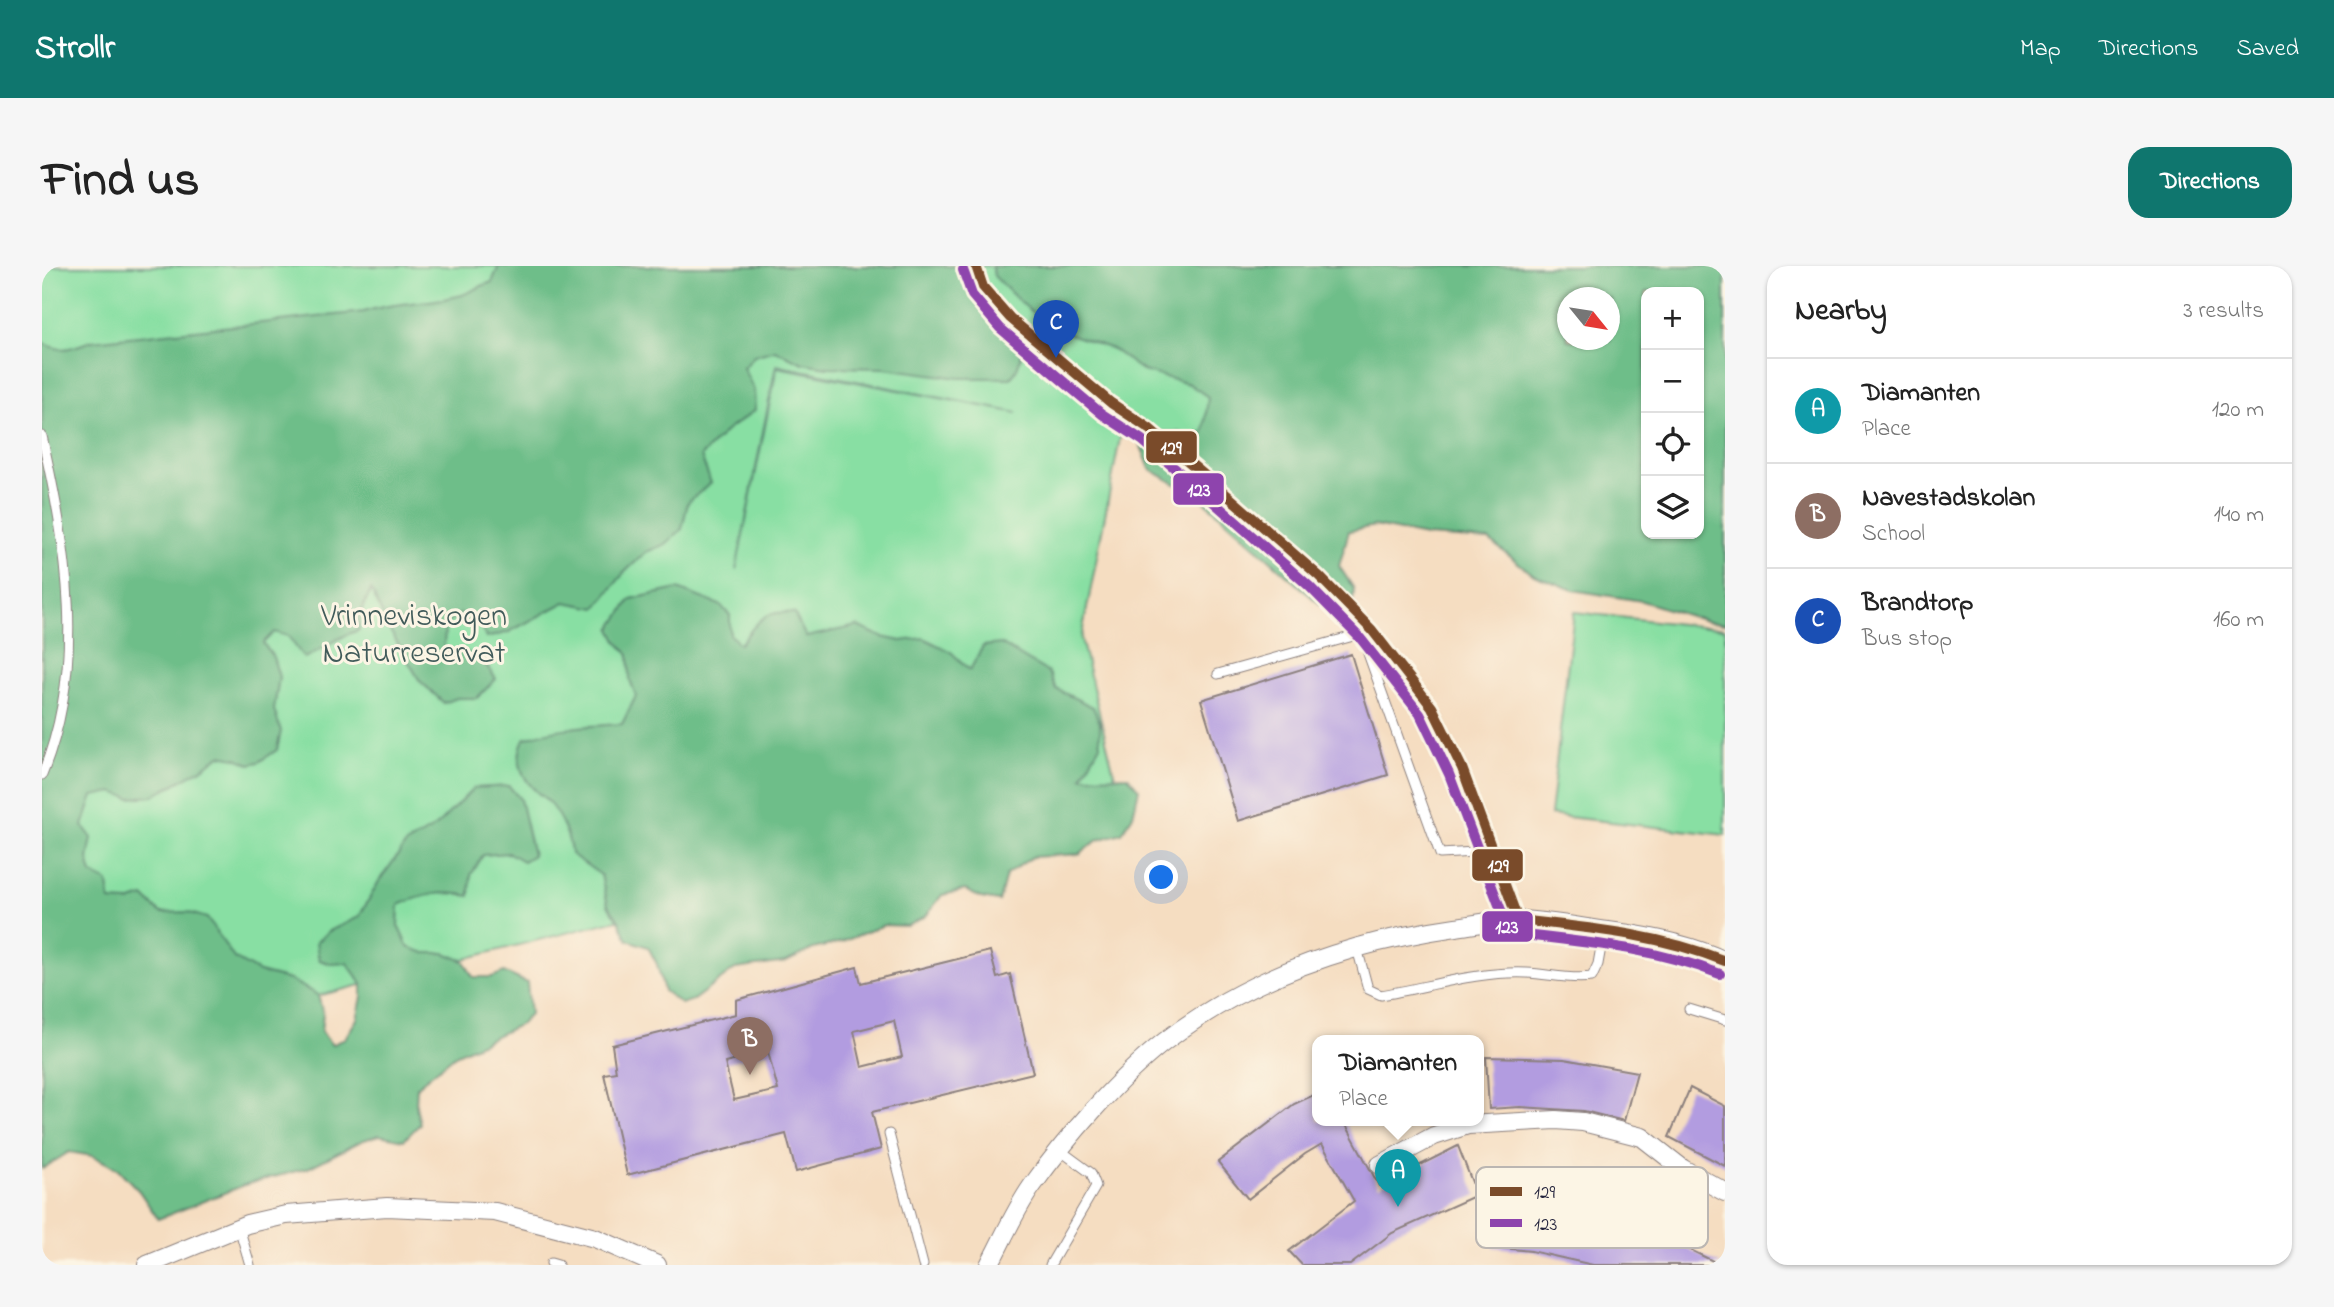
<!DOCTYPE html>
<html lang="en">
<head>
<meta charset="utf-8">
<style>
  :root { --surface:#fff; --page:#f6f6f6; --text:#222; --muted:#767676; --line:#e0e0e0; --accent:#0f766e }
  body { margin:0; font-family:"Indie Flower",sans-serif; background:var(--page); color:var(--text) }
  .controls { position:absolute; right:21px; top:21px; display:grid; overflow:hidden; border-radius:14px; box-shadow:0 2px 5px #0004 }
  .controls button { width:63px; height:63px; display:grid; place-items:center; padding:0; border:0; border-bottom:2px solid var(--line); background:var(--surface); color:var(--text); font:35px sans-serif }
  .compass { position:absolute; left:1515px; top:21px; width:63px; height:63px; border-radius:50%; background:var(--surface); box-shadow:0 2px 5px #0004; rotate:120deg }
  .you { position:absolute; left:1120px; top:612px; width:24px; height:24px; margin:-18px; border:5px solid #fff; border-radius:50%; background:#1a73e8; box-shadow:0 0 0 10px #1a73e833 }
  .badge { display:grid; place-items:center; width:46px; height:46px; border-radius:50%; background:var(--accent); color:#fff; font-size:23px; font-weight:700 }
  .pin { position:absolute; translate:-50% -58px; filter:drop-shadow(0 2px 4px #0008) }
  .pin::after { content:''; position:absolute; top:37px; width:24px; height:21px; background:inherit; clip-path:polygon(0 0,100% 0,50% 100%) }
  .popup { position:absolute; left:1270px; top:769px; width:172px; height:91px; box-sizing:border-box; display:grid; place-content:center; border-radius:14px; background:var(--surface); filter:drop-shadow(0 2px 5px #0005); font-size:23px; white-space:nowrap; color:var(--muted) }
  .popup b { font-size:26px; color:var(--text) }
  .popup::after { content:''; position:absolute; left:50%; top:100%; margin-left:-14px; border:14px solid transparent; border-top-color:var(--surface) }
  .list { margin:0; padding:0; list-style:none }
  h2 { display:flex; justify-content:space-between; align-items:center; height:91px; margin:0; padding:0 28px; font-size:30px }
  h2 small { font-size:23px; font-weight:400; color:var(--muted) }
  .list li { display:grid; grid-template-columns:46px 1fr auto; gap:21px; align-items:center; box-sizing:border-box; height:105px; padding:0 28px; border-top:2px solid var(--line) }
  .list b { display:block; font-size:26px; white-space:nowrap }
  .list p { margin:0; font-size:23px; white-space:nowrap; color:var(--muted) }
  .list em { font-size:23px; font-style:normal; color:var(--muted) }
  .icon { flex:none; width:38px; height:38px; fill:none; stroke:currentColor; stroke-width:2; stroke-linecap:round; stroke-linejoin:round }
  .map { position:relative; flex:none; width:1683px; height:999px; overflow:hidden; border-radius:21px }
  header { display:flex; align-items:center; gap:42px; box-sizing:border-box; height:98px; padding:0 35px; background:var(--accent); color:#fff }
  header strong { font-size:33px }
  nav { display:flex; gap:38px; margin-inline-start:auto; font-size:24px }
  .intro { display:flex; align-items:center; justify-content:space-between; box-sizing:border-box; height:168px; padding:0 42px }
  h1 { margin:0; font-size:49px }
  .button { padding:18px 32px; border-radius:21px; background:var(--accent); color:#fff; font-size:24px; font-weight:700 }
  main { display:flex; gap:42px; padding:0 42px }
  aside { flex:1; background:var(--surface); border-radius:21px; box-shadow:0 2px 5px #0004 }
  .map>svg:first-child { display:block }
  .green { fill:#88dfa3; stroke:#55806f; stroke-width:2; fill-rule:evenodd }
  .forest { fill:#6ebe89; stroke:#487062; stroke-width:2; fill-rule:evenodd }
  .building { fill:#b29ce0; fill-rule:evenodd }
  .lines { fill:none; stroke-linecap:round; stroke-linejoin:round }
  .service-casing { stroke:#8c807e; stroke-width:11 }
  .minor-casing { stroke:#8c807e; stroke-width:20 }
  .service { stroke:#fff; stroke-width:9 }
  .minor { stroke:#fff; stroke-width:18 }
  .bus-1-casing { stroke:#fcf5e5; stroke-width:16 }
  .bus-2-casing { stroke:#fcf5e5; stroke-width:16 }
  .bus-1 { stroke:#7a4b2a; stroke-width:10 }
  .bus-2 { stroke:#8e44ad; stroke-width:10 }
  .labels { text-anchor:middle; stroke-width:6; stroke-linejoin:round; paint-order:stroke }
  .park-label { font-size:32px; fill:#415b5a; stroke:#fcf5e5 }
  .key { fill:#fcf5e5; stroke:#bbb6b2; stroke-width:2 }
  .key-label { font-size:19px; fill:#22223b }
  .line-badge { stroke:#fcf5e5; stroke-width:2.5 }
  .badge-label { font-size:19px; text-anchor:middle; font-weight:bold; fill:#fff }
</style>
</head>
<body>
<header>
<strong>Strollr</strong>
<nav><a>Map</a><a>Directions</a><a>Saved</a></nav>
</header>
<div class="intro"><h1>Find us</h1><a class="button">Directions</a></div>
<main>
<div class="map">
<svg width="1683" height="999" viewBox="0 0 1683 999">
  <rect width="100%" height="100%" fill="#fcf5e5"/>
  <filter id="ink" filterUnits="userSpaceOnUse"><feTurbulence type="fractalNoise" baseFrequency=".0143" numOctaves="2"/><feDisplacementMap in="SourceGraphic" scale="14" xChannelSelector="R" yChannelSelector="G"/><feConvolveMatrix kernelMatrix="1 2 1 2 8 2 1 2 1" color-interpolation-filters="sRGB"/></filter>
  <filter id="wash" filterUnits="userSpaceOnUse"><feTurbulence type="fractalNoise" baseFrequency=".00686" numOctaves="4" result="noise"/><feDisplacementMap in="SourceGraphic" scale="28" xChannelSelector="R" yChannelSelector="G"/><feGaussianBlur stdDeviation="1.57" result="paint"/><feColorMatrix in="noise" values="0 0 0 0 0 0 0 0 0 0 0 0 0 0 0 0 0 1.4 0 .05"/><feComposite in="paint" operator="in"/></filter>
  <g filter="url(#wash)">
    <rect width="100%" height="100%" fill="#f5ddc1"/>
    <!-- green -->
    <g class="green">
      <path d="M0,0H1683V309L1135,166L1079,167L1039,373L1077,527L78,780L0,570ZM1604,26H1657V268H1604ZM1526,32H1568V74H1526ZM734,99L976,147L735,101L694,304Z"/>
      <polygon points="1532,346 1683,363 1683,569 1508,549"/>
    </g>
    <!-- forest -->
    <g class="forest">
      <path d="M457,0H925C932,30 962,63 980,88L974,105L969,112H917L842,102L785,101L761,97L733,84L712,90L701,102L712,124L713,144L684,165L659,190L669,217L646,236L640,263L624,278L604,286L582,307L554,342L523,336L467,366L444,372L436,355L418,348L403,359L402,384C431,385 438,388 454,413L435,432H415L402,437L378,415L347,363L329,324L318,349L317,364C295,371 282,383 262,392L246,370L232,366L221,377L231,391L237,411L232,444L239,465L235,484L217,496L208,498L194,492L178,489L158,504L111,530L88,532L71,526L51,530L41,560L50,572L46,593L50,608L66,616L68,635L86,636L102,631L119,647L145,646L165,652L192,692L217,706L248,714L276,729L281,748L279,766L290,779L303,772L315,753L320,731V718L305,697L290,698L277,694L274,676L287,665L317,651L337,615L364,578L393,561L432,522L467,520L478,533L491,589L481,595L467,587L441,589L429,609L428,630C399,624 384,628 357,639L356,660L366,681L383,687H403L422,695L431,711H450L462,706L485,717L488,748L479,758L413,789L375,820L374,840L378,858L362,874L337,869L319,875L266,902L205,918L116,953L97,925L76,903L51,890L27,886L0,903V76C19,88 30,82 49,75L322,46C354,35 388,38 420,29C430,25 440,19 450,16Z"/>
      <path d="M950,0H1683V358L1667,356L1600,335L1531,324L1492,309L1447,274L1384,270L1333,260L1307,265L1297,300L1312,323L1308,362L1272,333L1162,235L1108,203L1095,170H1141L1162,166L1166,131L1147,118L1101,105L1070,83L1008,61L976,34L952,10ZM1604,26H1657V268H1604ZM1526,32H1568V74H1526Z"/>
      <path d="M636,323L678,339L688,349V369L698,378C717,355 719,344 752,347L764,371L815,360L840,371L859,375L882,372L909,386L928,404L941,380L959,378L1007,407L1014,423L1051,441L1058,457V479L1040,511L1086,510L1097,523L1091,549L1080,567L1056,574L1037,588L990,591L964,609L957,635L939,632L923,624L900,629L884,650L865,660L842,659L800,676L771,683L744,696L693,703L651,734L639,738L622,725L615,698L606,681L586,674L578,656L566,639L559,609L529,588C528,571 519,552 508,538C505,533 500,530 496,527C479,512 472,493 482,473C512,461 548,460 580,458L594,430L588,414L587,389L575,375L569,363L589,333Z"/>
    </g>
    <g id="blocks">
      <!-- building -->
      <g class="building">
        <polygon points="1309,388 1346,509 1196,555 1159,434"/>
        <path d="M948,685L955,712L968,708L991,807L830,846L839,883L754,906L744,868L585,909L562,808L574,806L570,779L694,748V734L815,701L819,717ZM852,755L860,791L820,801L812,765ZM726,786L736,824L692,834L683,797Z"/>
        <polygon points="1444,791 1522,793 1595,806 1582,855 1542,845 1478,841 1447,843"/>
        <polygon points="1648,822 1683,840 1683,900 1627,871"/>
        <polygon points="1276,827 1276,855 1302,855 1337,920 1416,880 1435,929 1350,967 1308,999 1260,999 1247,985 1312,935 1280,878 1263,888 1206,933 1176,896 1252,838"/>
        <polygon points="1456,931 1544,943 1587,957 1628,974 1679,999 1551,999 1489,985 1451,981"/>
      </g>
    </g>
  </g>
  <g filter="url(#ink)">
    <use href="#blocks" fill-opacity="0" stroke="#8c807e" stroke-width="2"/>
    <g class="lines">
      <!-- service casing -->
      <g class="service-casing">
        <g id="service">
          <polyline points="934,0 941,21 968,52 1069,137 1108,163 1160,207 1277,310 1330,364 1390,441 1420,502 1476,654"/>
          <path d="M0,170C25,281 45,399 0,509"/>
          <polyline points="1319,368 1398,588 1451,585"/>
          <polyline points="1176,408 1322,367"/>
          <path d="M1315,682L1326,723L1339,729C1387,721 1435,705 1485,707C1507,708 1527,714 1550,711L1556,698L1562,664"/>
          <polyline points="1647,743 1683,754"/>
          <polyline points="847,868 881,999"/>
          <polyline points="197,961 208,999"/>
          <polyline points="509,997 516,999"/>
          <polyline points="1008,999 1054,920 1049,907 1019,885"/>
        </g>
      </g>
      <!-- minor casing -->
      <g class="minor-casing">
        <g id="minor">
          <polyline points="1338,899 1392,870 1426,859 1514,854 1541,856 1600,871 1641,903 1683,926"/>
          <polyline points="105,999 205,958 244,949 345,941 453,946 553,972 615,999"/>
          <path d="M947,999C961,973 973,944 990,920C1025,871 1075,813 1122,776C1206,711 1309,676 1414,661C1434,658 1456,653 1477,654C1506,655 1537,661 1566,665C1605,670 1647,678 1683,695"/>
        </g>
      </g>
      <!-- service -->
      <use href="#service" class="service"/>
      <!-- minor -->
      <use href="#minor" class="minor"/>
      <!-- bus-1 casing -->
      <g class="bus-1-casing">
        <path id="bus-1" d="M934,0L941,21L968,52L1069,137L1108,163L1160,207L1277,310L1330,364L1390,441L1420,502L1476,654C1547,662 1616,668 1683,695"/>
      </g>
      <!-- bus-2 casing -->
      <g class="bus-2-casing">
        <path id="bus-2" d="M921,4L930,29L958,62L1060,148L1100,174L1151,218L1267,320L1319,373L1378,448L1407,508L1467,665L1474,668C1544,676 1612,682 1678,708"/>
      </g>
      <!-- bus-1 -->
      <use href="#bus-1" class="bus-1"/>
      <!-- bus-2 -->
      <use href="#bus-2" class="bus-2"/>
    </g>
  </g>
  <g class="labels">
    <!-- park labels -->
    <g class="park-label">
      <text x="372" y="359">Vrinneviskogen<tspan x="372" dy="37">Naturreservat</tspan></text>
    </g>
  </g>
  <!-- legend -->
  <rect x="1434" y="901" width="232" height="81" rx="10" class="key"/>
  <rect x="1448" y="921" width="32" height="9" fill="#7a4b2a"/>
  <rect x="1448" y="953" width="32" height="8" fill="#8e44ad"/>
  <g class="key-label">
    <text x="1492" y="932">129</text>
    <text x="1492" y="964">123</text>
  </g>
  <g class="line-badge">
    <rect x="1103" y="164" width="53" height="34" rx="7" fill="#7a4b2a"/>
    <rect x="1130" y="206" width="53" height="34" rx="7" fill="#8e44ad"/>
    <rect x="1429" y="582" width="53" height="34" rx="7" fill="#7a4b2a"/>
    <rect x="1439" y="644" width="53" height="33" rx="7" fill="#8e44ad"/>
  </g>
  <g class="badge-label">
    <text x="1129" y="188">129</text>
    <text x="1157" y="230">123</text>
    <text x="1456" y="606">129</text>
    <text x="1465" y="667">123</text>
  </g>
</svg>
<div class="controls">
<button>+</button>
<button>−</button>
<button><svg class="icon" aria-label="locate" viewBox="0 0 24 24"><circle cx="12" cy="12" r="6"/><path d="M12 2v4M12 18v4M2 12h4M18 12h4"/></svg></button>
<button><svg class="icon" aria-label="layers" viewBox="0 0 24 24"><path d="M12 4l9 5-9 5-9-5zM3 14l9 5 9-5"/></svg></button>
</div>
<svg class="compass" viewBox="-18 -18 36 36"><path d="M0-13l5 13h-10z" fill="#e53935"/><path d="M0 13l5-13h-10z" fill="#767676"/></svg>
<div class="you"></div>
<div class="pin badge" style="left:1356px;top:941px;background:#0f9aa8">A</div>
<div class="popup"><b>Diamanten</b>Place</div>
<div class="pin badge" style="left:708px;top:809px;background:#8d6e63">B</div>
<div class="pin badge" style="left:1014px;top:92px;background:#1a4fb4">C</div>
</div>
<aside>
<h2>Nearby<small>3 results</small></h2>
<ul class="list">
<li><span class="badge" style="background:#0f9aa8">A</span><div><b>Diamanten</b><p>Place</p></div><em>120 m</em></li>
<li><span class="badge" style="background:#8d6e63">B</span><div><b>Navestadskolan</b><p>School</p></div><em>140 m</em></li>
<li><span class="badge" style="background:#1a4fb4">C</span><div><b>Brandtorp</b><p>Bus stop</p></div><em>160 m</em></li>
</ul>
</aside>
</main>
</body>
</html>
